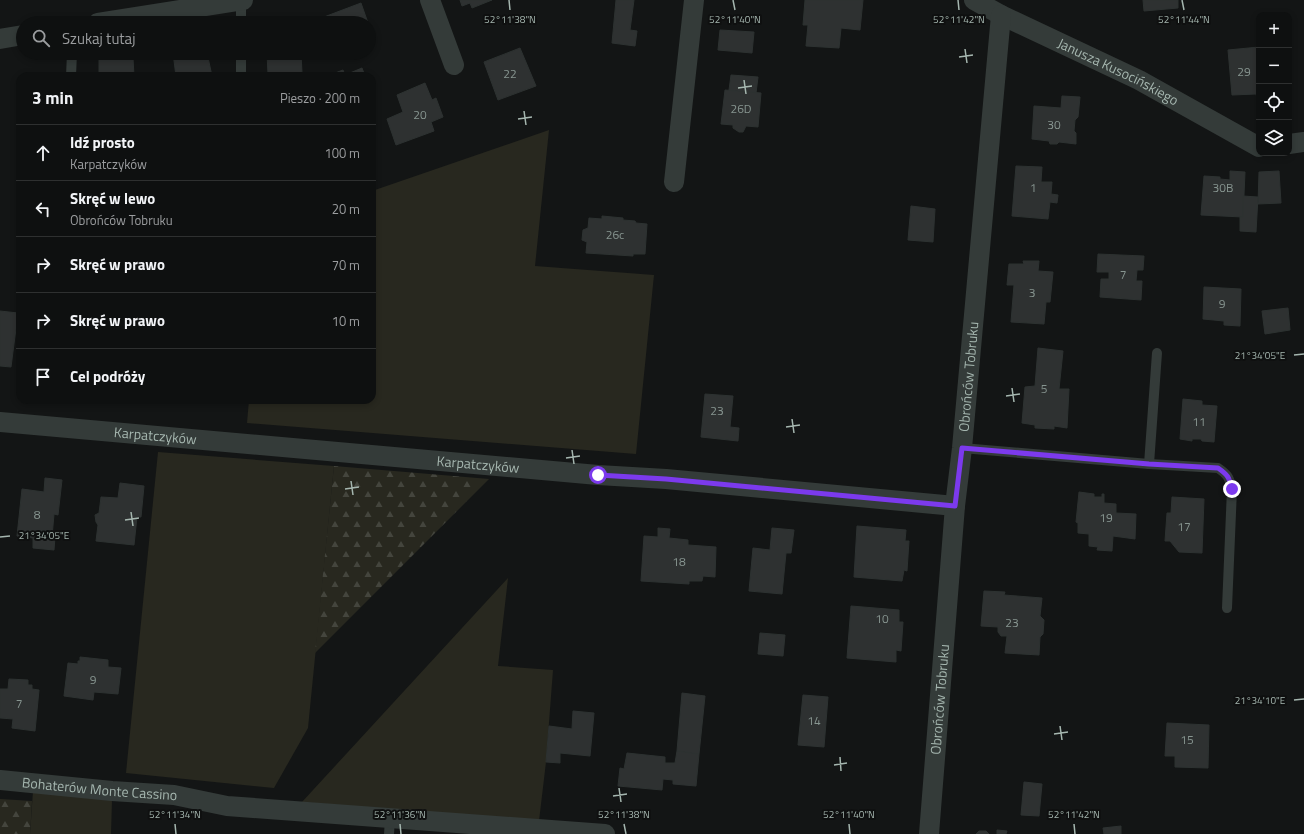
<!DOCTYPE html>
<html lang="pl">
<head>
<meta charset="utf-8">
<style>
  :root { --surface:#0e1010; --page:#1c1e1e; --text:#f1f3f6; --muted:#9b9d9f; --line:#2e3030 }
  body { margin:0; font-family:"Titillium Web",sans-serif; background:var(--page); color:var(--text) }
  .controls { position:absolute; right:12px; top:12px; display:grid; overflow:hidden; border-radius:8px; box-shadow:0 2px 6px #0003 }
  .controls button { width:36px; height:36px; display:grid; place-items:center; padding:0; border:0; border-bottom:1px solid var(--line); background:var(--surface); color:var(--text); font:20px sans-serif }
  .stop { position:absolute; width:12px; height:12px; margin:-9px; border:3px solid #7c3aed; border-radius:50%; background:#fff }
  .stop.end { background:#7c3aed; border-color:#fff; box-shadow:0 1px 4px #0008 }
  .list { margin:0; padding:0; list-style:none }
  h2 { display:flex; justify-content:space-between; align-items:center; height:52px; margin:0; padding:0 16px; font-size:17px }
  h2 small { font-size:13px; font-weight:400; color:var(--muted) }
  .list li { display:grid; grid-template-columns:26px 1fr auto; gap:12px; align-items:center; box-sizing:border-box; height:56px; padding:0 16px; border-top:1px solid var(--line) }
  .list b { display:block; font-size:15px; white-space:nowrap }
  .list p { margin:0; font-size:13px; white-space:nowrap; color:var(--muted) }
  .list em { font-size:13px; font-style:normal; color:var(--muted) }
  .icon { flex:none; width:22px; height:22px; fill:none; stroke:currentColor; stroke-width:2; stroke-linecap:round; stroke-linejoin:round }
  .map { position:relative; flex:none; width:1304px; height:834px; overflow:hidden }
  .search { position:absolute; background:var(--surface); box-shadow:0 2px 6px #0003; left:16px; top:16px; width:360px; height:44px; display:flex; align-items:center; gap:10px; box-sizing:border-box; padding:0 14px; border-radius:22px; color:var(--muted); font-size:15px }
  .panel { position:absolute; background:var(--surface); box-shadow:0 2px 6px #0003; left:16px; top:72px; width:360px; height:332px; border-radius:12px }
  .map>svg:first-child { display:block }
  .green { fill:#28281f }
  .forest { fill:url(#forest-firs) }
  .building { fill:#2e3131; stroke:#2d3231 }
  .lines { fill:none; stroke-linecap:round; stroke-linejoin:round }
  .service { stroke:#343b39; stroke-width:10 }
  .minor { stroke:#343b39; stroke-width:20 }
  .route { stroke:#7c3aed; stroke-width:5 }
  .ticks { fill:none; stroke:#a5b6af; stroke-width:1.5 }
  .labels { text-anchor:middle; stroke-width:4; stroke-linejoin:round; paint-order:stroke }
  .number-label { font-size:12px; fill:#879590 }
  .street-label { font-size:14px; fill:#a5b6af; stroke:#0f1010 }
  .ticks-label { font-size:10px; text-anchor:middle; fill:#a5b6af; stroke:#0f1010; stroke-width:4; stroke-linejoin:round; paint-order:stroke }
</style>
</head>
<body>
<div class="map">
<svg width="1304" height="834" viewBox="0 0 1304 834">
  <defs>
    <pattern id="forest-firs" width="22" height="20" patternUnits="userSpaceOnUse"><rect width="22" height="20" fill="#28281f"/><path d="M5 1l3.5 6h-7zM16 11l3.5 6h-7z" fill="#44453d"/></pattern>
  </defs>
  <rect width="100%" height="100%" fill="#131515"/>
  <!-- green -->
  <g class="green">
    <polygon points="549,130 535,266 654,275 636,454 247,423 249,400 372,400 372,191"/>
    <polygon points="158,452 334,466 308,728 274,788 126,773"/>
    <polygon points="508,578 498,666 553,670 546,762 539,821 302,802"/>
    <polygon points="33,791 112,800 111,834 30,834"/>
  </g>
  <!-- forest -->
  <g class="forest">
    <polygon points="334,466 489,479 315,653"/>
    <polygon points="0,799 32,801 30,834 0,834"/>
  </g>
  <!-- building -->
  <g class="building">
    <polygon points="460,0 492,0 472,8 470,3 462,6"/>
    <polygon points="616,0 634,0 630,30 637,31 635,46 612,43"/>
    <polygon points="805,0 863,0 860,30 841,28 839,48 806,46 808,25 803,25"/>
    <polygon points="1143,0 1178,0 1178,8 1144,11"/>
    <polygon points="361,3 368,23 326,23 324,17"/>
    <polygon points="720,30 754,32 752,53 718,50"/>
    <polygon points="1259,47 1259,98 1257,98 1256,94 1232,95 1228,50"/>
    <polygon points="520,48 536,86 498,100 484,62"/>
    <polygon points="173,53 207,53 212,76 176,76"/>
    <polygon points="267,53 301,53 302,73 268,74"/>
    <polygon points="347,53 363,53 348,58"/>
    <polygon points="99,58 133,58 134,76 99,76"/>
    <polygon points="362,68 365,76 327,76 343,70 345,75"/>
    <polygon points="731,75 758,77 756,93 729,90"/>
    <polygon points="425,83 432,100 436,98 443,117 431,122 434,131 396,145 387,119 403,112 397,95"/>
    <polygon points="725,90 761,93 758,127 746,126 743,132 739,132 733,128 733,125 721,124"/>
    <polygon points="1062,96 1080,97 1078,117 1075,120 1074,131 1076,133 1076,144 1059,142 1057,144 1050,144 1049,141 1032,139 1034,106 1061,108"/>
    <polygon points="1016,166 1042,167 1041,182 1052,182 1051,194 1058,195 1057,203 1050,202 1048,219 1012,216"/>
    <polygon points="1230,171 1245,172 1243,217 1201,215 1204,176 1220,177 1220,179 1230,180"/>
    <polygon points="1279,171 1281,203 1258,204 1259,172"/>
    <polygon points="1243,196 1258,197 1256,232 1240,231 1240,217 1243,217"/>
    <polygon points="911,206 935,209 933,242 908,240"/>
    <polygon points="602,216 623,218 623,220 635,221 636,223 647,224 645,254 633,254 633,256 586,253 587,242 582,240 583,230 588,228 589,218 602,219"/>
    <polygon points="1098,254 1144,256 1143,270 1137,270 1136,281 1142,281 1141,300 1100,297 1101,279 1109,279 1109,272 1097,272"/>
    <polygon points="1023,261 1039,261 1038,271 1053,272 1050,302 1046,302 1044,324 1011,322 1014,285 1007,285 1009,264 1024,264"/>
    <polygon points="1204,287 1241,289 1240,326 1224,325 1224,321 1203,319"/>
    <polygon points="1288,308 1290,330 1265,334 1262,311"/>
    <polygon points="0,311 18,313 11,367 0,366"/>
    <polygon points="1038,348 1063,351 1059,389 1069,389 1067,428 1054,426 1054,429 1035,428 1035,425 1022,423 1025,387 1035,386"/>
    <polygon points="705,394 733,396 730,427 739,428 738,441 701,437"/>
    <polygon points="1183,399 1202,401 1202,405 1217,406 1214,442 1202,441 1201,439 1192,439 1192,441 1180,439"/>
    <polygon points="45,478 62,480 58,515 54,514 52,537 55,537 54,550 33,548 33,538 17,536 22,489 44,492"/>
    <polygon points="120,483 144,486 141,517 137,517 134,545 96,541 98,525 96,522 95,515 99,513 101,497 118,498"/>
    <polygon points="1079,492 1094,494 1094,497 1102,497 1102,494 1104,494 1104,503 1116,504 1116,513 1136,514 1135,539 1113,536 1112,551 1097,550 1098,547 1089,546 1089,534 1078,533 1078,523 1076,522"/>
    <polygon points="1172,497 1204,499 1202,553 1179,552 1170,541 1165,541 1167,513 1171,513"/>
    <polygon points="857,526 906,530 905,541 909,541 907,571 904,570 902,581 854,577"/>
    <polygon points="658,528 670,529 669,538 688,540 688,545 716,547 715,577 703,576 702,581 689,581 689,584 641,581 644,536 658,537"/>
    <polygon points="772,528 794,530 791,553 786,553 782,594 749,591 753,548 770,550"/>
    <polygon points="984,591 1005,592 1004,595 1042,598 1040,616 1044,620 1043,634 1040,637 1039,655 1005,653 1007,636 1001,636 998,632 998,627 981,626"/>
    <polygon points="851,606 899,610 899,622 903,622 901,651 896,650 896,662 847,658"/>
    <polygon points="760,633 785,635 783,656 758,654"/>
    <polygon points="80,657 108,660 108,667 121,668 118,694 94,692 93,700 64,696 68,663 78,664 78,661 80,661"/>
    <polygon points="9,679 28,680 28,685 32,685 32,689 39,690 35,731 12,728 13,719 0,718 0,689 8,689"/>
    <polygon points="682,693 705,696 699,754 677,751"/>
    <polygon points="803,695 828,697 824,747 798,745"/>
    <polygon points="573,711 594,713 590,756 560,753 560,763 546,762 549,726 572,729"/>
    <polygon points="1167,723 1209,725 1208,768 1175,767 1175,756 1165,756"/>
    <polygon points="677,751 699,754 696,786 673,784 673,780 663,779 662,790 618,786 620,768 624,769 627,753 665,757 665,763 675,763"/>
    <polygon points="1024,782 1042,784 1039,816 1021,815"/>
    <polygon points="1121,826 1121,834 1104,834 1103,828"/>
    <polygon points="997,830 1007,831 1006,834 997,834"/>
    <polygon points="979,831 986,831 989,834 976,834"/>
  </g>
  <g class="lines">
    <!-- service -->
    <g class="service">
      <polyline points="241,23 241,0"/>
      <polyline points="71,76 72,53"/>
      <polyline points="241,76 241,53"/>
      <path d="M962,448L1149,464L1218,468C1228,475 1229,477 1232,489L1227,608"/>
      <polyline points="1149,464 1157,353"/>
      <polyline points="389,834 390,819"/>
    </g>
    <!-- minor -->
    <g class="minor">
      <polyline points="430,0 454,65"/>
      <path id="s1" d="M974,0L1001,15L1139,80L1259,147"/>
      <polyline points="98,23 243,0"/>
      <polyline points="0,39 23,35"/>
      <polyline points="1289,144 1304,142"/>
      <polyline points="674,182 694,0"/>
      <path id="s2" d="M0,422L598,475L666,479L955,506"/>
      <path id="s3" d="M0,780L112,791L174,795L227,806L605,834"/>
      <path id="s4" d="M929,834L955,506L962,448L1001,15"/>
    </g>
  </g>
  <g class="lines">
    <!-- route -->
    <path class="route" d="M598,475L666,479L955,506L962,448L1149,464L1218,468C1228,475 1229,477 1232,489"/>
  </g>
  <!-- ticks -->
  <path class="ticks" d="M509,0L510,10M733,0L735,10M958,0L959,10M1182,0L1184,10M965,49L967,63M959,57L973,55M744,80L746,94M738,88L752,86M524,111L526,125M518,119L532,117M1294,355L1304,354M1012,388L1014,402M1006,396L1020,394M792,419L794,433M786,427L800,425M572,450L574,464M566,458L580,456M351,481L353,495M345,489L359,487M131,512L133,526M125,520L139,518M0,537L10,536M1294,700L1304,699M1060,726L1062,740M1054,734L1068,732M840,757L841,771M834,765L847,763M619,788L621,802M613,796L627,794M175,824L176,834M400,824L401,834M624,824L626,834M849,824L850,834M1074,824L1075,834"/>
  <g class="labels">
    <!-- number labels -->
    <g class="number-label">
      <text x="1244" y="76">29</text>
      <text x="510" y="78">22</text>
      <text x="741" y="113">26D</text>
      <text x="420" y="119">20</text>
      <text x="1054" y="129">30</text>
      <text x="1033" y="192">1</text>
      <text x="1223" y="192">30B</text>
      <text x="615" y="239">26c</text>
      <text x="1123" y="279">7</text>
      <text x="1032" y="297">3</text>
      <text x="1222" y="308">9</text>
      <text x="1044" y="393">5</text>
      <text x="717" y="415">23</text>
      <text x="1199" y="426">11</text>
      <text x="37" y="519">8</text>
      <text x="1106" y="522">19</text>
      <text x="1184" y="531">17</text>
      <text x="679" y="566">18</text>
      <text x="882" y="623">10</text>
      <text x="1012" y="627">23</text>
      <text x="93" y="684">9</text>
      <text x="19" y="708">7</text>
      <text x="814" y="725">14</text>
      <text x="1187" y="744">15</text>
    </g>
    <!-- street labels -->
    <g class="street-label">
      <text dy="5" stroke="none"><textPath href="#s1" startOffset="161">Janusza Kusocińskiego</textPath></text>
      <text dy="5" stroke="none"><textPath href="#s4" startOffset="459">Obrońców Tobruku</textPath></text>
      <text dy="5" stroke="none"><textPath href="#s2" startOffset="156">Karpatczyków</textPath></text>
      <text dy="5" stroke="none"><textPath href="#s2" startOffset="480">Karpatczyków</textPath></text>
      <text dy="5" stroke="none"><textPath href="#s4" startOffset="135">Obrońców Tobruku</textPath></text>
      <text dy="5" stroke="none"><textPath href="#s3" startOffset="100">Bohaterów Monte Cassino</textPath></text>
    </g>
  </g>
  <g class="ticks-label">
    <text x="510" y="23">52°11'38"N</text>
    <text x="735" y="23">52°11'40"N</text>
    <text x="959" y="23">52°11'42"N</text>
    <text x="1184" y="23">52°11'44"N</text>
    <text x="1260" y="359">21°34'05"E</text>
    <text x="44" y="539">21°34'05"E</text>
    <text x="1260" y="704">21°34'10"E</text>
    <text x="175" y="818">52°11'34"N</text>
    <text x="400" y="818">52°11'36"N</text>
    <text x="624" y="818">52°11'38"N</text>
    <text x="849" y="818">52°11'40"N</text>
    <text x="1074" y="818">52°11'42"N</text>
  </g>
</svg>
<div class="controls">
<button>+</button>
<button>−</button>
<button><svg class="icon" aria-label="locate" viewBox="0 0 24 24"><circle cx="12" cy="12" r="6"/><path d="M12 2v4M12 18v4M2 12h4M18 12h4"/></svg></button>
<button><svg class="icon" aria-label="layers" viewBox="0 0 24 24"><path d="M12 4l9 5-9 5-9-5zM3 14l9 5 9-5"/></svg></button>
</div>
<div class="stop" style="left:598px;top:475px"></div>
<div class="stop end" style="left:1232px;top:489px"></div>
<div class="search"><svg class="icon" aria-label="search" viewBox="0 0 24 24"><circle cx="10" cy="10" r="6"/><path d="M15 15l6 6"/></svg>Szukaj tutaj</div>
<section class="panel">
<h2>3 min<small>Pieszo · 200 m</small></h2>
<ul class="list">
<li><svg class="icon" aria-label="ahead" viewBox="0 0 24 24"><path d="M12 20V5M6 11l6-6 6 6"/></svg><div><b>Idź prosto</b><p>Karpatczyków</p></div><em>100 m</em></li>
<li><svg class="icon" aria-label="left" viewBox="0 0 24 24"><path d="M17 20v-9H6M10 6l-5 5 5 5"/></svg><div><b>Skręć w lewo</b><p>Obrońców Tobruku</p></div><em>20 m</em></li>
<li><svg class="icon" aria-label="right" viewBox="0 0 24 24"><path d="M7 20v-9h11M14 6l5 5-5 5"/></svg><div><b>Skręć w prawo</b></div><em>70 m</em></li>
<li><svg class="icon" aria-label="right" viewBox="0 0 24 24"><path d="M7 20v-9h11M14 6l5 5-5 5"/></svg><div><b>Skręć w prawo</b></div><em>10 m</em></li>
<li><svg class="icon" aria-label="arrive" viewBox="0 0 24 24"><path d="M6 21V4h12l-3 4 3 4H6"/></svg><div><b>Cel podróży</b></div></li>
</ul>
</section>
</div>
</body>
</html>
